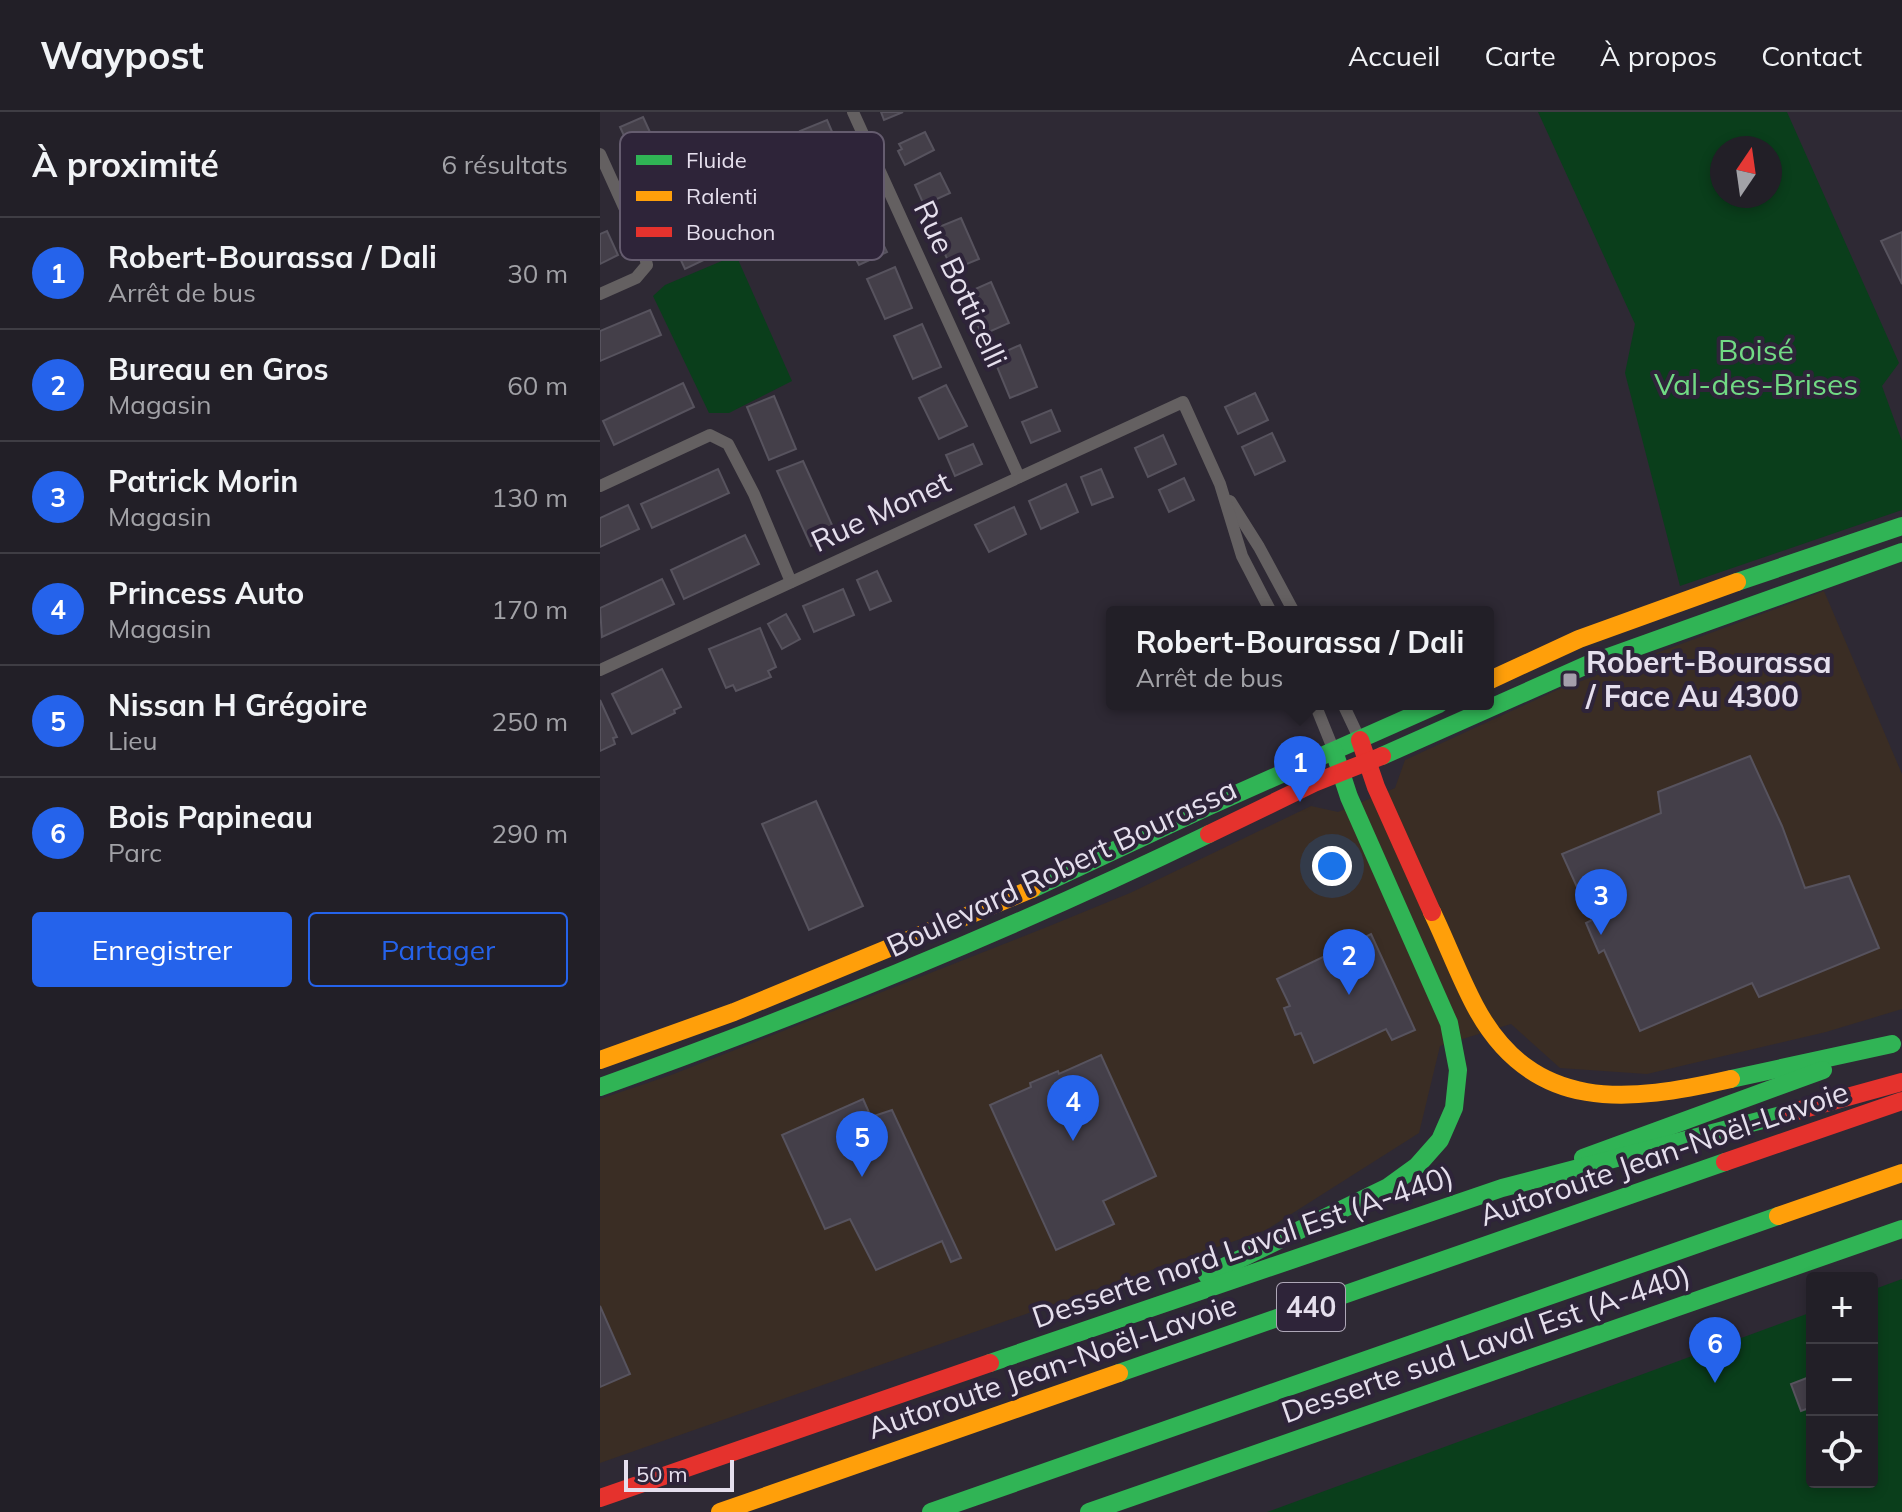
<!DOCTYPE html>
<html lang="fr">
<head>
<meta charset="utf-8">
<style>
  :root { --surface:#221f27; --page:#2e2c33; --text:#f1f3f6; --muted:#a2a2a7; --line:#3f3d44; --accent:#2563eb }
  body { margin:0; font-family:Mulish,sans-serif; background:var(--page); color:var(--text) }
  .controls { position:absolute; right:24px; bottom:24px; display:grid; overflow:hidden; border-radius:8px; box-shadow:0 4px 12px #0003 }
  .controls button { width:72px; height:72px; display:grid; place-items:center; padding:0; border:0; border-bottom:2px solid var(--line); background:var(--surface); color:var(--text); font:40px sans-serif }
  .compass { position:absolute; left:1110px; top:24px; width:72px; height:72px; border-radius:50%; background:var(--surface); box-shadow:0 4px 12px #0003; rotate:13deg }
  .scale { position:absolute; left:24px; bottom:20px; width:110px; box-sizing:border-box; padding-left:8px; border:4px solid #e5dfed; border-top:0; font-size:22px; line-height:28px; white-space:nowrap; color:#e5dfed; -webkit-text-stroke:6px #2e2439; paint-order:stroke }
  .you { position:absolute; left:732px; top:754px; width:28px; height:28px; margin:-20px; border:6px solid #fff; border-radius:50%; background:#1a73e8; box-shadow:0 0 0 12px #1a73e833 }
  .badge { display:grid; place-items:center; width:52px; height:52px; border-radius:50%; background:var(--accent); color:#fff; font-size:26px; font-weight:700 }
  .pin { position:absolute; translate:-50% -66px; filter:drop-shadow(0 2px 4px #0008) }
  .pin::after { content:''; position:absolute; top:42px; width:28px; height:24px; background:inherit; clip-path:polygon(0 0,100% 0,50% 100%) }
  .popup { position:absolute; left:506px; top:494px; width:388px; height:104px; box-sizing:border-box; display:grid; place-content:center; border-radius:8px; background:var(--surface); filter:drop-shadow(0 2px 6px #0005); font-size:26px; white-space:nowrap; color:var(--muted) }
  .popup b { font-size:30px; color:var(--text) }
  .popup::after { content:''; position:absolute; left:50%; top:100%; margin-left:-16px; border:16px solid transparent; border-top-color:var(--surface) }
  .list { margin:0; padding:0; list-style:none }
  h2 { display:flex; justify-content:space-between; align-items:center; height:104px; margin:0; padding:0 32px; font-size:34px }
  h2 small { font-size:26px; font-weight:400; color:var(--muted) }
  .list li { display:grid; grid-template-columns:52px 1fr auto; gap:24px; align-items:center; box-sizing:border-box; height:112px; padding:0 32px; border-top:2px solid var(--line) }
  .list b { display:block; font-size:30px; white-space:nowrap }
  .list p { margin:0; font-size:26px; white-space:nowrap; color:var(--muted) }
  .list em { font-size:26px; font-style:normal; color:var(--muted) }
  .actions { display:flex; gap:16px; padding:24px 32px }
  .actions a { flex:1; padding:18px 0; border:2px solid var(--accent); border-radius:8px; text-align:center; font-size:28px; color:var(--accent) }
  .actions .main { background:var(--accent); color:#fff }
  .icon { flex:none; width:44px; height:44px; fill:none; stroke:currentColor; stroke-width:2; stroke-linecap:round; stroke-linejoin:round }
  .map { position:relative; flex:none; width:1302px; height:1400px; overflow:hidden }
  header { display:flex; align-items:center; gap:48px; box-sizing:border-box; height:112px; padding:0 40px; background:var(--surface); border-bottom:2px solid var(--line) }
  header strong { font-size:38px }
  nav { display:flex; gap:44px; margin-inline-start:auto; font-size:28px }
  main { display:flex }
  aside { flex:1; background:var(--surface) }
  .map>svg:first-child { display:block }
  .commercial { fill:#3a2d24 }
  .green { fill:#0a3e1b; fill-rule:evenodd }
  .building { fill:#443f49; stroke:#57535e; stroke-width:2 }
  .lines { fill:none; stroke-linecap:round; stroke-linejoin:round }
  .street { stroke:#646061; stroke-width:12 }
  .fast { stroke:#30b455; stroke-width:18 }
  .slow { stroke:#ff9f0a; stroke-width:18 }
  .jam { stroke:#e5322d; stroke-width:18 }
  .poi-dot { fill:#a59fac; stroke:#2e2439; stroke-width:3 }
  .labels { text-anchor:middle; stroke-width:8; stroke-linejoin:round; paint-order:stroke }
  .shield { fill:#2e2439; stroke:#aea7b7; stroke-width:2 }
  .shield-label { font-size:28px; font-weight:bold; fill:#e5dfed }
  .street-label { font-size:30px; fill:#e5dfed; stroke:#2e2439 }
  .park-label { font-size:30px; fill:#71da84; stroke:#2e2439 }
  .poi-label { font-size:30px; font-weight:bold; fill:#e5dfed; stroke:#2e2439; text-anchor:start }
  .key { fill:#2e2439; stroke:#655c6f; stroke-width:2 }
  .key-label { font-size:22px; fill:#e5dfed }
</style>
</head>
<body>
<header>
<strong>Waypost</strong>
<nav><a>Accueil</a><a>Carte</a><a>À propos</a><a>Contact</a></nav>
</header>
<main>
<aside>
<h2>À proximité<small>6 résultats</small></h2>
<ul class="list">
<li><span class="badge">1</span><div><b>Robert-Bourassa / Dali</b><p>Arrêt de bus</p></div><em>30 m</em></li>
<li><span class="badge">2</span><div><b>Bureau en Gros</b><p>Magasin</p></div><em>60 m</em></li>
<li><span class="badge">3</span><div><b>Patrick Morin</b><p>Magasin</p></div><em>130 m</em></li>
<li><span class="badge">4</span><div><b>Princess Auto</b><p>Magasin</p></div><em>170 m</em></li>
<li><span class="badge">5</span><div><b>Nissan H Grégoire</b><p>Lieu</p></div><em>250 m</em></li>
<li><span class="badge">6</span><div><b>Bois Papineau</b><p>Parc</p></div><em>290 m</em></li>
</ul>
<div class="actions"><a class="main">Enregistrer</a><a>Partager</a></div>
</aside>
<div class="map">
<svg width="1302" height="1400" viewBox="0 0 1302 1400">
  <rect width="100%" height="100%" fill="#2e2934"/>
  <!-- commercial -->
  <polygon class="commercial" points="1224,479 1302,662 1302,897 1226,920 1047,962 960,956 911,912 840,934 819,1021 666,1118 0,1351 0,987 71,963 447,815 530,781 711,694 738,700 795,676 805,648 957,578"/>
  <!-- green -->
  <g class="green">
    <path d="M938,0H1187L1299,251L1282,274L1302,329V398L1080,474L1025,261L1035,212ZM1170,36V84H1122V36Z"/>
    <polygon points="136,143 192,269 129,301 109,301 53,184 65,173"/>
    <polygon points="1302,1167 1302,1400 667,1400 1212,1200 1212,1370 1272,1370 1272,1178"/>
  </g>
  <!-- building -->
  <g class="building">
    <polygon points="281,0 303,0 284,8"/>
    <polygon points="43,5 66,55 43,65 20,15"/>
    <polygon points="227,8 245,50 217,61 200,19"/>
    <polygon points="325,20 334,38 305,53 298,39 302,37 299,32"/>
    <polygon points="340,61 350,81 324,93 315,73"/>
    <polygon points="253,67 262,85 235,98 225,80"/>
    <polygon points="74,71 108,146 85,157 50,82"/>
    <polygon points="361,106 379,147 352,158 334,117"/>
    <polygon points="276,118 287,140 259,153 248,132"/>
    <polygon points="7,119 18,143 0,152 0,122"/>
    <polygon points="1302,120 1302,172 1281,129"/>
    <polygon points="295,155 312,196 285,207 267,167"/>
    <polygon points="391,170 409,211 382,223 364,182"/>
    <polygon points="50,198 61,223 0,249 0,219"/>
    <polygon points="322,212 341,255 313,267 294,224"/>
    <polygon points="420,233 437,275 410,286 393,245"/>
    <polygon points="83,271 94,295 14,333 3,309"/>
    <polygon points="346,273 367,314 339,327 319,286"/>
    <polygon points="655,281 668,308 638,322 625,295"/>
    <polygon points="174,284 196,337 169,348 147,295"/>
    <polygon points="451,298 460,319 431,331 422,310"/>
    <polygon points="672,321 685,349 655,363 642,335"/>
    <polygon points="563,323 576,352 548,365 535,336"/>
    <polygon points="373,332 382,352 355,364 346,343"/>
    <polygon points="203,349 237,424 211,434 177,359"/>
    <polygon points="118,357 129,381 52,416 41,392"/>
    <polygon points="501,357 513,385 492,393 481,365"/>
    <polygon points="584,366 594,388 569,400 559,378"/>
    <polygon points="466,372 478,400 441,417 429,389"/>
    <polygon points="28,393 39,417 0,435 0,406"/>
    <polygon points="414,395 426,422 389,440 375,413"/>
    <polygon points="145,423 159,452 84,487 71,458"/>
    <polygon points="277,459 291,489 270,498 257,468"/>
    <polygon points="62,467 74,492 2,525 0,496"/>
    <polygon points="243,477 254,503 214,520 203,494"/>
    <polygon points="186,502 200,527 182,537 168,512"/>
    <polygon points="160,516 176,555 168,559 171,565 136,579 133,573 126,576 109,537"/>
    <polygon points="62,557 81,595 74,598 75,601 32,622 12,582"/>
    <polygon points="0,588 17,625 13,626 15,632 0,639"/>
    <polygon points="1150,644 1182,714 1205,776 1249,764 1279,836 1159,885 1152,871 1040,919 1004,838 999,841 992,825 986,811 992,808 962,742 1061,701 1058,680"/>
    <polygon points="216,689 263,794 209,818 162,712"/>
    <polygon points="771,822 815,918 792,928 786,917 714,951 701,921 695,923 684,896 690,894 677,867"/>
    <polygon points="501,943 556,1064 503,1089 514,1112 456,1138 390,993 431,975 430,971 458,959 459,962"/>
    <polygon points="263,987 271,1005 292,998 361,1146 351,1150 342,1129 276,1158 250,1107 225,1117 182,1023"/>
    <polygon points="0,1194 30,1262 0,1275"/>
    <polygon points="1212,1264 1212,1295 1201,1299 1191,1272"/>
  </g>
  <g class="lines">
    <!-- street -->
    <g class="street">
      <polyline points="253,0 419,365"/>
      <polyline points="0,42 43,137 47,153 36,166 0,182"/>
      <polyline points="0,374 110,323 128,332 154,382 191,470"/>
      <polyline points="630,389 659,435 694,500"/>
      <polyline points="0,558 583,290 620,372 642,444 671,500"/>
      <polyline points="715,592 734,639"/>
      <polyline points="743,592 760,628"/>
    </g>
    <!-- fast -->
    <g class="fast">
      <polyline points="1137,470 1302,414"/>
      <polyline points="782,644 989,552 1302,440"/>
      <polyline points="432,777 607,695 839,592"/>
      <polyline points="1131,967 1292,932"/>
      <path d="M0,975C207,901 411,818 609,722"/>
      <polyline points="983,1046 1223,958"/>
      <polyline points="607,1163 788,1075 817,1054 840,1028 854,996 858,958 849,911 749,685 734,639"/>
      <polyline points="390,1251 902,1076 1193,1000"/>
      <polyline points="519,1261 1125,1050"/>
      <polyline points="331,1400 1178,1104"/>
      <polyline points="489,1400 1302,1117"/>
    </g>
    <!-- slow -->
    <g class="slow">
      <polyline points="888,569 979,527 1137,470"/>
      <path d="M832,800C847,831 859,864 875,894C933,1003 1029,990 1131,967"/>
      <polyline points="0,948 134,900 432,777"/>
      <polyline points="1178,1104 1302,1061"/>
      <polyline points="120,1400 519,1261"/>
    </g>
    <!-- jam -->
    <g class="jam">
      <polyline points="760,628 776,675 832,800"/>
      <polyline points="609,722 714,671 782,644"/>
      <polyline points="1193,1000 1302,970"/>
      <polyline points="1125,1050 1302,989"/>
      <polyline points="0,1386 390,1251"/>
    </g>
  </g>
  <!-- markers -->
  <rect class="poi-dot" x="962" y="560" width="16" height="16" rx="4"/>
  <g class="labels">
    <!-- shield labels -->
    <rect class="shield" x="677" y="1171" width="68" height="48" rx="6"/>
    <g class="shield-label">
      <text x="711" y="1205">440</text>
    </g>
    <!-- street labels -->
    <g class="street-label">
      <text transform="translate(360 172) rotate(65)" y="10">Rue Botticelli</text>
      <text transform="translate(281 400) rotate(-25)" y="10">Rue Monet</text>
      <text transform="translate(462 756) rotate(-25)" y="10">Boulevard Robert Bourassa</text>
      <text transform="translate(1064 1042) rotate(-19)" y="10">Autoroute Jean-Noël-Lavoie</text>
      <text transform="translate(643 1135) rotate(-19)" y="10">Desserte nord Laval Est (A-440)</text>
      <text transform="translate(886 1232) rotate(-19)" y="10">Desserte sud Laval Est (A-440)</text>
      <text transform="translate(452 1255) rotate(-19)" y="10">Autoroute Jean-Noël-Lavoie</text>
    </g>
    <!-- park labels -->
    <g class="park-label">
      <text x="1156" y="249">Boisé<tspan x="1156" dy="34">Val-des-Brises</tspan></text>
    </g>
    <!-- poi labels -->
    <g class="poi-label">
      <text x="986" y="561">Robert-Bourassa<tspan x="986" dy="34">/ Face Au 4300</tspan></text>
    </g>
  </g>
  <!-- legend -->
  <rect x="20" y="20" width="264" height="128" rx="12" class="key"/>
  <rect x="36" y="43" width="36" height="10" fill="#30b455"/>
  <rect x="36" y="79" width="36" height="10" fill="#ff9f0a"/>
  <rect x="36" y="115" width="36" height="10" fill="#e5322d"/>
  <g class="key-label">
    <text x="86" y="56">Fluide</text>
    <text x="86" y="92">Ralenti</text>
    <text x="86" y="128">Bouchon</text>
  </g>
</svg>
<div class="controls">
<button>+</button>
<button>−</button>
<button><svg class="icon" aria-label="locate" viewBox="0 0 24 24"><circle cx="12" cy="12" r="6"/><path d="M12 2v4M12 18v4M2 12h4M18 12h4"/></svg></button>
</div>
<svg class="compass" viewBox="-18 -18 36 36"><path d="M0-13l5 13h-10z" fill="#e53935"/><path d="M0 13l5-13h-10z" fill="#a2a2a7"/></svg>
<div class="scale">50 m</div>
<div class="you"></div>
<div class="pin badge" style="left:700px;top:690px">1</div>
<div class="popup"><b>Robert-Bourassa / Dali</b>Arrêt de bus</div>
<div class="pin badge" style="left:749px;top:883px">2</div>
<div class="pin badge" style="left:1001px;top:823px">3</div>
<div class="pin badge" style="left:473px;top:1029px">4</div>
<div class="pin badge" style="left:262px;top:1065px">5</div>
<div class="pin badge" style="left:1115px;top:1271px">6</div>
</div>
</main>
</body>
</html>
